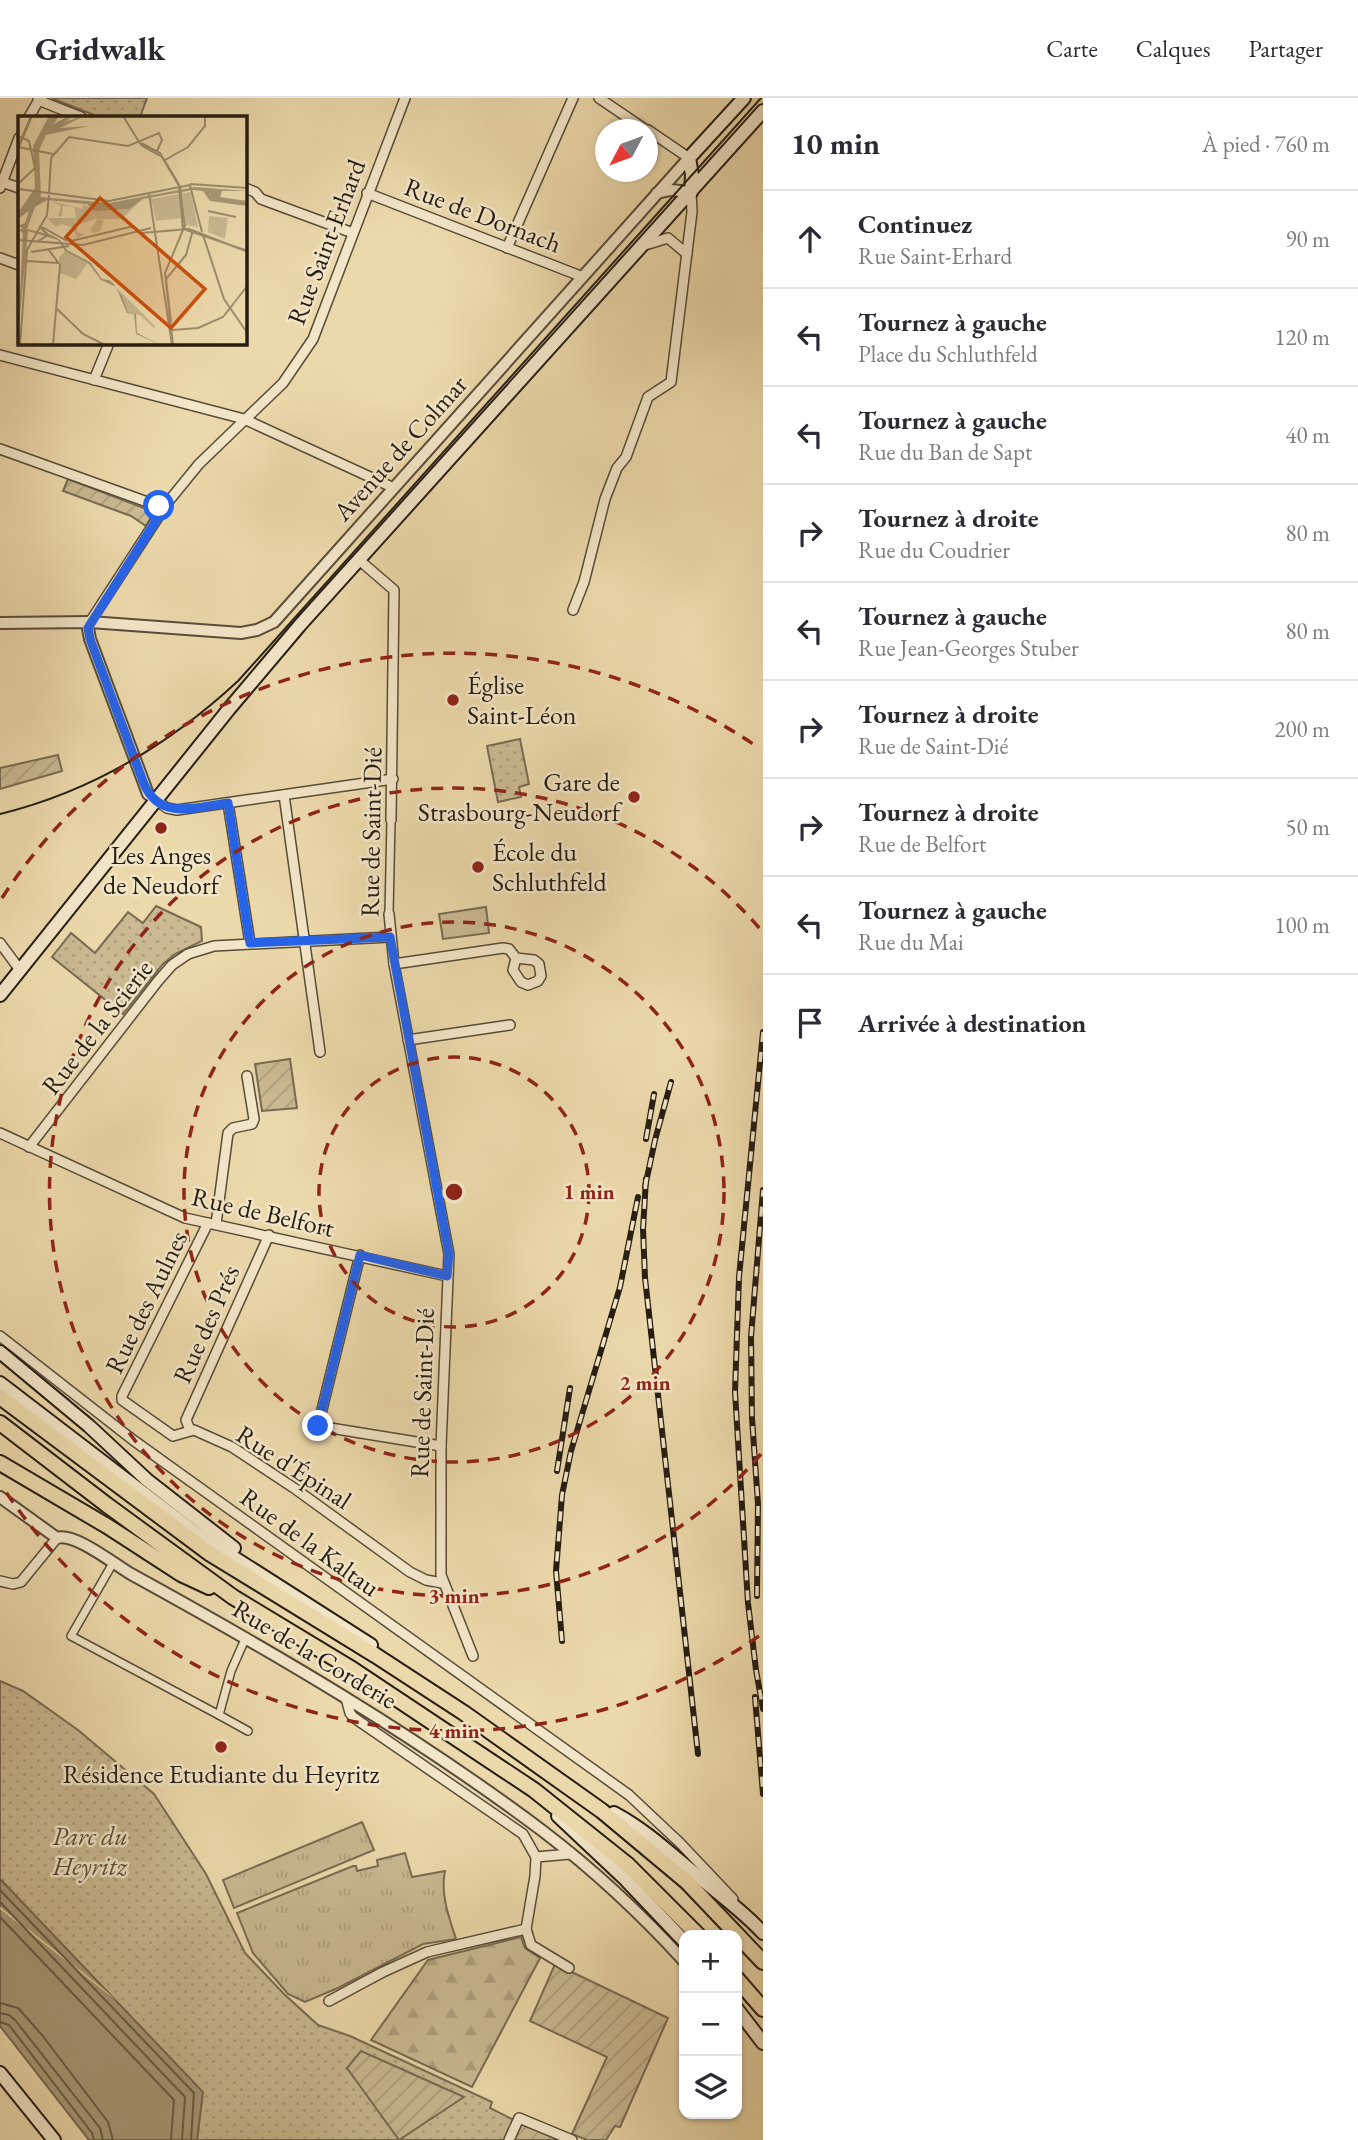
<!DOCTYPE html>
<html lang="fr">
<head>
<meta charset="utf-8">
<style>
  :root { --surface:#fff; --page:#f7f7f7; --text:#2b2b33; --muted:#7c7c81; --line:#e1e1e2 }
  body { margin:0; font-family:"EB Garamond",serif; background:var(--page); color:var(--text) }
  .controls { position:absolute; right:21px; bottom:21px; display:grid; overflow:hidden; border-radius:14px; box-shadow:0 2px 5px #0004 }
  .controls button { width:63px; height:63px; display:grid; place-items:center; padding:0; border:0; border-bottom:2px solid var(--line); background:var(--surface); color:var(--text); font:35px sans-serif }
  .compass { position:absolute; left:595px; top:21px; width:63px; height:63px; border-radius:50%; background:var(--surface); box-shadow:0 2px 5px #0004; rotate:229deg }
  .stop { position:absolute; width:21px; height:21px; margin:-16px; border:5px solid #2563eb; border-radius:50%; background:#fff }
  .stop.end { background:#2563eb; border-color:#fff; box-shadow:0 2px 7px #0008 }
  .list { margin:0; padding:0; list-style:none }
  h2 { display:flex; justify-content:space-between; align-items:center; height:91px; margin:0; padding:0 28px; font-size:30px }
  h2 small { font-size:23px; font-weight:400; color:var(--muted) }
  .list li { display:grid; grid-template-columns:46px 1fr auto; gap:21px; align-items:center; box-sizing:border-box; height:98px; padding:0 28px; border-top:2px solid var(--line) }
  .list b { display:block; font-size:26px; white-space:nowrap }
  .list p { margin:0; font-size:23px; white-space:nowrap; color:var(--muted) }
  .list em { font-size:23px; font-style:normal; color:var(--muted) }
  .icon { flex:none; width:38px; height:38px; fill:none; stroke:currentColor; stroke-width:2; stroke-linecap:round; stroke-linejoin:round }
  .map { position:relative; flex:none; width:763px; height:2042px; overflow:hidden }
  header { display:flex; align-items:center; gap:42px; box-sizing:border-box; height:98px; padding:0 35px; background:var(--surface); border-bottom:2px solid var(--line) }
  header strong { font-size:33px }
  nav { display:flex; gap:38px; margin-inline-start:auto; font-size:24px }
  main { display:flex }
  aside { flex:1; background:var(--surface) }
  .map>svg:first-child { display:block }
  .grass { fill:url(#grass-tufts); stroke:#786b52; stroke-width:2 }
  .forest { fill:url(#forest-firs); stroke:#786b52; stroke-width:2 }
  .park { fill:url(#park-dots); stroke:#786b52; stroke-width:2 }
  .garden { fill:url(#garden-furrows); stroke:#786b52; stroke-width:2 }
  .pitch { fill:#cab991; stroke:#786b52; stroke-width:2 }
  .water { fill:#a89977; stroke:#74674f; stroke-width:2 }
  .pier { fill:#ecd9ab }
  .lines { fill:none; stroke-linecap:round; stroke-linejoin:round }
  .shore { stroke:#665b45; stroke-width:2 }
  .pedestrian-casing { stroke:#574c39; stroke-width:10 }
  .minor-casing { stroke:#574c39; stroke-width:12 }
  .tertiary-casing { stroke:#574c39; stroke-width:14 }
  .secondary-casing { stroke:#251d13; stroke-width:16 }
  .trunk-casing { stroke:#251d13; stroke-width:18 }
  .pedestrian { stroke:#f3e6c8; stroke-width:7 }
  .minor { stroke:#f3e6c8; stroke-width:9 }
  .tertiary { stroke:#f3e6c8; stroke-width:10 }
  .secondary { stroke:#f3e6c8; stroke-width:12 }
  .trunk { stroke:#ecd9ab; stroke-width:14 }
  .tram { stroke:#251d13; stroke-width:2 }
  .rail-casing { stroke:#251d13; stroke-width:6 }
  .rail { stroke:#f3e6c8; stroke-width:3.5; stroke-dasharray:10; stroke-linecap:butt }
  .route { stroke:#2563eb; stroke-width:9 }
  .ring { fill:none; stroke:#8f2418; stroke-width:3.5; stroke-dasharray:12 9 }
  .poi-dot { fill:#8f2418; stroke:#f3e6c8; stroke-width:2.5 }
  .labels { text-anchor:middle; stroke-width:5; stroke-linejoin:round; paint-order:stroke }
  .street-label { font-size:26px; fill:#251d13; stroke:#f3e6c8 }
  .poi-label { font-size:26px; fill:#251d13; stroke:#f3e6c8; text-anchor:start }
  .park-label { font-size:26px; font-style:italic; fill:#574c39; stroke:#f3e6c8 }
  .inset-road { fill:none; stroke:#9c8e6e; stroke-width:2 }
  .view { fill:#cb500d; fill-opacity:0.15; stroke:#cb500d; stroke-width:3.5 }
  .inset-edge { fill:none; stroke:#251d13; stroke-width:3.5 }
  .centre { fill:#8f2418; stroke:#f3e6c8; stroke-width:3.5 }
  .ring-label { font-size:21px; text-anchor:middle; font-weight:bold; fill:#8f2418; stroke:#f3e6c8; stroke-width:5; stroke-linejoin:round; paint-order:stroke }
</style>
</head>
<body>
<header>
<strong>Gridwalk</strong>
<nav><a>Carte</a><a>Calques</a><a>Partager</a></nav>
</header>
<main>
<div class="map">
<svg width="763" height="2042" viewBox="0 0 763 2042">
  <defs>
    <pattern id="grass-tufts" width="24" height="20" patternUnits="userSpaceOnUse" patternTransform="scale(1.75)"><rect width="24" height="20" fill="#cab991"/><path d="M3 7l-1-3M5 7V3M7 7l1-3M15 17l-1-3M17 17v-4M19 17l1-3" fill="none" stroke="#ad9f7c"/></pattern>
    <pattern id="forest-firs" width="22" height="20" patternUnits="userSpaceOnUse" patternTransform="scale(1.75)"><rect width="22" height="20" fill="#cab991"/><path d="M5 1l3.5 6h-7zM16 11l3.5 6h-7z" fill="#ad9f7c"/></pattern>
    <pattern id="park-dots" width="8" height="8" patternUnits="userSpaceOnUse" patternTransform="scale(1.75)"><rect width="8" height="8" fill="#cab991"/><path d="M2 2h.1M6 6h.1" fill="none" stroke="#ad9f7c" stroke-width="1.8" stroke-linecap="round"/></pattern>
    <pattern id="garden-furrows" width="10" height="10" patternUnits="userSpaceOnUse" patternTransform="scale(1.75)"><rect width="10" height="10" fill="#cab991"/><path d="M-1 1l2-2M0 10L10 0M9 11l2-2" fill="none" stroke="#ad9f7c"/></pattern>
  </defs>
  <rect width="100%" height="100%" fill="#ecd9ab"/>
  <filter id="stains"><feTurbulence type="fractalNoise" baseFrequency=".00286" numOctaves="4"/><feColorMatrix values="0 0 0 0 .2 0 0 0 0 .09 0 0 0 0 .02 0 0 0 .5 -.17"/></filter>
  <radialGradient id="worn" r=".72"><stop offset=".6" stop-color="#630" stop-opacity="0"/><stop offset="1" stop-color="#630" stop-opacity=".3"/></radialGradient>
  <!-- grass -->
  <g class="grass">
    <polygon points="362,1724 374,1752 234,1810 223,1782"/>
    <path d="M405,1755L412,1779L445,1773C440,1796 449,1819 456,1841L423,1846L338,1890L305,1904L288,1896L253,1855L237,1815L353,1768H356L357,1773L378,1768L377,1762Z"/>
  </g>
  <!-- forest -->
  <polygon class="forest" points="521,1839 525,1850 540,1860 472,1989 371,1942 428,1862"/>
  <!-- park -->
  <g class="park">
    <polygon points="51,0 147,0 140,19 99,19"/>
    <polygon points="520,641 529,686 519,689 521,699 498,704 487,648"/>
    <polygon points="156,808 201,829 202,843 175,856 163,866 123,916 52,859 71,835 95,855 128,814 143,825"/>
    <polygon points="0,1583 23,1593 78,1632 154,1696 206,1776 245,1855 284,1896 318,1927 350,1938 492,2004 490,2010 518,2024 509,2042 197,2042 202,1994 0,1781"/>
  </g>
  <!-- garden -->
  <g class="garden">
    <polygon points="68,381 154,414 146,428 131,418 63,393"/>
    <polygon points="58,657 62,673 0,691 0,670"/>
    <polygon points="290,961 297,1010 262,1013 255,966"/>
    <polygon points="555,1866 668,1920 620,2029 615,2028 606,2042 587,2042 572,2036 607,1959 530,1923"/>
    <polygon points="361,1953 464,1999 399,2042 347,1970"/>
    <polygon points="518,2024 561,2042 509,2042"/>
  </g>
  <!-- pitch -->
  <polygon class="pitch" points="486,809 489,835 443,841 439,816"/>
  <!-- water -->
  <polygon class="water" points="0,1781 203,1994 197,2042 89,2042 0,1928"/>
  <!-- pier -->
  <polygon class="pier" points="0,1809 105,1892 117,1903 0,1811"/>
  <g class="lines">
    <!-- shore -->
    <g class="shore">
      <polyline points="0,1792 194,1995 191,2042"/>
      <polyline points="0,1804 185,1999 182,2042"/>
      <polyline points="0,1819 174,2002 171,2042"/>
      <polyline points="0,1905 18,1910 42,1937 108,2024 113,2042"/>
      <polyline points="0,1915 9,1917 15,1922 100,2030 103,2042"/>
      <polyline points="0,1924 9,1927 92,2035 94,2042"/>
    </g>
    <!-- pedestrian casing -->
    <g class="pedestrian-casing">
      <g id="pedestrian">
        <polyline points="389,816 391,722"/>
        <polyline points="113,1465 71,1538 219,1617 231,1573 246,1539"/>
        <polyline points="219,1617 248,1633"/>
      </g>
    </g>
    <!-- minor casing -->
    <g class="minor-casing">
      <g id="minor">
        <polyline points="599,0 646,32"/>
        <polyline points="38,2 81,19"/>
        <polyline points="29,19 40,0"/>
        <polyline points="648,32 689,60"/>
        <polyline points="2,84 19,90"/>
        <polyline points="0,90 19,40"/>
        <polyline points="245,90 255,94 261,101 353,135"/>
        <polyline points="367,95 583,179"/>
        <polyline points="645,147 668,140 687,156"/>
        <polyline points="507,150 573,0"/>
        <polyline points="0,160 19,167"/>
        <polyline points="0,257 244,321 394,390"/>
        <polyline points="94,282 109,245"/>
        <polyline points="0,351 164,410"/>
        <polyline points="358,461 394,492 391,722"/>
        <polyline points="573,512 584,484 605,401 617,370 626,359 648,299 671,284 692,114 691,94"/>
        <polyline points="90,524 168,404 199,366 283,285 313,241 405,0"/>
        <polyline points="284,697 320,954"/>
        <polyline points="156,702 167,710 177,712 393,681"/>
        <polyline points="228,705 250,845"/>
        <polyline points="389,816 394,866 449,1156 441,1348 441,1477 473,1558"/>
        <polyline points="0,845 20,872"/>
        <polyline points="394,866 503,850 509,851 516,860 513,872 521,884 528,887 538,883 541,878 539,866 534,862 516,860"/>
        <polyline points="408,942 510,927"/>
        <polyline points="0,1035 185,1120 447,1178"/>
        <polyline points="29,1049 158,883 172,867 188,856 214,848 390,839"/>
        <polyline points="208,1125 122,1298 122,1302 173,1338 194,1332 232,1349 294,1390 410,1474 426,1482 442,1485"/>
        <polyline points="216,1126 228,1035 233,1030 252,1026 254,1021 247,978"/>
        <polyline points="0,1238 133,1342 629,1697 680,1745 733,1801"/>
        <polyline points="318,1328 441,1348"/>
        <polyline points="190,1332 186,1322 269,1137"/>
        <polyline points="316,1336 360,1157"/>
        <polyline points="0,1483 13,1486 21,1484 57,1440"/>
        <polyline points="346,1600 350,1615 353,1619 523,1736 536,1759 535,1778 526,1831"/>
        <polyline points="536,1759 570,1756"/>
        <polyline points="526,1831 531,1847 569,1870"/>
        <polyline points="329,1903 383,1874 427,1854 526,1831"/>
        <polyline points="509,2042 519,2020 572,2042"/>
      </g>
    </g>
    <!-- tertiary casing -->
    <g class="tertiary-casing">
      <g id="tertiary">
        <polyline points="657,95 670,92 691,94"/>
        <polyline points="90,524 88,530 90,541 148,696 156,702"/>
        <polyline points="0,525 90,524 241,535 257,532 274,524 689,60"/>
        <path d="M0,1399L57,1440C74,1434 114,1466 131,1476C273,1554 414,1636 544,1734C595,1773 641,1816 684,1863"/>
      </g>
    </g>
    <!-- secondary casing -->
    <g class="secondary-casing">
      <g id="secondary">
        <polyline points="691,94 692,77 689,60 744,0"/>
        <polyline points="0,897 229,611 300,527 763,13"/>
        <polyline points="0,1254 89,1328 147,1382 234,1450"/>
        <polyline points="0,1285 197,1436 371,1547"/>
        <path d="M614,1715C648,1733 675,1760 705,1784C725,1801 746,1816 763,1835"/>
        <polyline points="558,1718 626,1782 684,1843"/>
        <polyline points="737,1911 763,1945"/>
        <polyline points="0,1975 54,2042"/>
      </g>
    </g>
    <!-- trunk casing -->
    <g class="trunk-casing">
      <g id="trunk">
        <polyline points="0,1299 209,1455 375,1557 464,1615 602,1713 687,1784 763,1864"/>
        <polyline points="0,1325 107,1407 233,1499 352,1571 534,1692 628,1767 698,1837"/>
        <polyline points="0,1365 107,1428 181,1476 209,1489"/>
        <polyline points="737,1881 763,1911"/>
      </g>
    </g>
    <!-- pedestrian -->
    <use href="#pedestrian" class="pedestrian"/>
    <!-- minor -->
    <use href="#minor" class="minor"/>
    <!-- tertiary -->
    <use href="#tertiary" class="tertiary"/>
    <!-- secondary -->
    <use href="#secondary" class="secondary"/>
    <!-- trunk -->
    <use href="#trunk" class="trunk"/>
    <!-- tram -->
    <path class="tram" d="M0,716C90,694 170,646 238,583L761,0"/>
    <!-- rail casing -->
    <g class="rail-casing">
      <g id="rail">
        <polyline points="763,934 739,1179 735,1294 748,1505 756,1572 763,1611"/>
        <polyline points="646,1041 654,996"/>
        <polyline points="646,1081 643,1131 645,1180 698,1656"/>
        <polyline points="645,1089 655,1042 671,984"/>
        <polyline points="557,1373 570,1290"/>
        <polyline points="757,1498 758,1406 752,1320 751,1239 763,1092"/>
        <polyline points="562,1543 556,1473 562,1397 571,1353 620,1189 638,1099"/>
        <polyline points="755,1599 763,1696"/>
      </g>
    </g>
    <!-- rail -->
    <use href="#rail" class="rail"/>
  </g>
  <g class="lines">
    <!-- route -->
    <path class="route" d="M159,408L164,410L88,530L90,541L144,686C160,723 196,709 228,705L250,845L390,839L449,1156L447,1178L360,1157L318,1328"/>
  </g>
  <!-- distance rings -->
  <g class="ring">
    <circle cx="454" cy="1094" r="135"/>
    <circle cx="454" cy="1094" r="270"/>
    <path d="M761 1356A404 404 0 1 1 761 832"/>
    <path d="M759 1538A539 539 0 0 1 2 1388M2 800A539 539 0 0 1 759 650"/>
  </g>
  <!-- markers -->
  <g class="poi-dot">
    <circle cx="453" cy="602" r="7"/>
    <circle cx="634" cy="699" r="7"/>
    <circle cx="161" cy="730" r="7"/>
    <circle cx="478" cy="769" r="7"/>
    <circle cx="221" cy="1649" r="7"/>
  </g>
  <g class="labels">
    <!-- street labels -->
    <g class="street-label">
      <text transform="translate(483 117) rotate(21)" y="9">Rue de Dornach</text>
      <text transform="translate(326 144) rotate(-69)" y="9">Rue Saint-Erhard</text>
      <text transform="translate(400 350) rotate(-48)" y="9">Avenue de Colmar</text>
      <text transform="translate(371 734) rotate(-89)" y="9">Rue de Saint-Dié</text>
      <text transform="translate(97 929) rotate(-52)" y="9">Rue de la Scierie</text>
      <text transform="translate(263 1114) rotate(13)" y="9">Rue de Belfort</text>
      <text transform="translate(146 1204) rotate(-64)" y="9">Rue des Aulnes</text>
      <text transform="translate(206 1226) rotate(-66)" y="9">Rue des Prés</text>
      <text transform="translate(422 1295) rotate(-88)" y="9">Rue de Saint-Dié</text>
      <text transform="translate(294 1369) rotate(33)" y="9">Rue d'Épinal</text>
      <text transform="translate(310 1444) rotate(36)" y="9">Rue de la Kaltau</text>
      <text transform="translate(315 1556) rotate(31)" y="9">Rue de la Corderie</text>
    </g>
    <!-- poi labels -->
    <g class="poi-label">
      <text x="467" y="596">Église<tspan x="467" dy="30">Saint-Léon</tspan></text>
      <text x="620" y="693" text-anchor="end">Gare de<tspan x="620" dy="30">Strasbourg-Neudorf</tspan></text>
      <text x="492" y="763">École du<tspan x="492" dy="30">Schluthfeld</tspan></text>
      <text x="161" y="766" text-anchor="middle">Les Anges<tspan x="161" dy="30">de Neudorf</tspan></text>
      <text x="221" y="1685" text-anchor="middle">Résidence Etudiante du Heyritz</text>
    </g>
    <!-- park labels -->
    <g class="park-label">
      <text x="90" y="1747">Parc du<tspan x="90" dy="30">Heyritz</tspan></text>
    </g>
  </g>
  <!-- overview -->
  <g transform="translate(18 18)">
    <rect width="229" height="229" fill="#ecd9ab"/>
    <path d="M32,85L78,96L103,93L82,103L86,105L82,115L76,117L72,114L80,102L60,109L56,91L45,90L44,100L40,101L43,90Z" fill="#cab991"/>
    <path d="M191,100L210,102L207,123L190,116Z" fill="#cab991"/>
    <path d="M173,76L180,111H179L168,109L164,77ZM161,78L164,102L138,105L133,83ZM122,85L104,103H74L60,109L57,102L64,101L65,88L76,94L111,93Z" fill="#cab991"/>
    <path d="M29,102H57L59,116L67,118L59,122L55,112L44,108L38,111ZM47,135L70,147L58,163L42,157L41,142ZM101,174L137,210L136,212L122,199L110,196Z" fill="#cab991"/>
    <path d="M31,0H41L36,8L50,0H56L46,6L66,0L42,12L71,10L28,19L21,34L23,81L91,87L177,71L229,75H204L202,81L229,85V90L192,85L185,75L175,74L125,83L111,93L76,95L69,88L29,84L17,91L9,113L34,119L42,124L49,134L72,146L84,163L91,164L95,167L104,180L110,196L118,198L119,217L143,229L118,218L116,198L109,197L98,171L83,164L71,148L47,135L40,124L10,115L0,220L5,117L0,114L5,112L0,110L7,107L11,95L0,103V97L17,72L15,30Z" fill="#a89977"/>
    <path class="inset-road" d="M105,0L123,29L144,41L161,70L165,114L147,157L155,229M0,20L11,25L17,52L0,68M51,21L110,30L141,17L144,24L139,35M123,27L142,37L162,70M0,31L35,38M0,31L13,0M0,33L14,0M147,44L170,31L187,10V0M172,68L230,72M172,69L184,116M162,70L167,111M0,73L91,85L172,69M131,77L154,229M31,78L33,42L52,20M190,95L218,101M165,109L168,114L230,135M24,111L49,125M123,117L171,113L230,136M185,119L206,183L230,218M0,124L65,129L133,112M20,125L30,119L21,110M53,125L116,110M30,133L42,149L35,229M13,136L51,130M9,145L41,147M39,193L65,218L87,229M153,206L148,163L168,139L175,114M154,214L180,212L205,201L230,169M2,229L9,134L29,99L31,79"/>
    <path class="view" d="M82,82L187,173L153,212L48,121Z"/>
    <rect width="229" height="229" class="inset-edge"/>
  </g>
  <circle cx="454" cy="1094" r="10" class="centre"/>
  <g class="ring-label">
    <text x="589" y="1101">1 min</text>
    <text x="645" y="1292">2 min</text>
    <text x="454" y="1505">3 min</text>
    <text x="454" y="1640">4 min</text>
  </g>
  <rect width="100%" height="100%" filter="url(#stains)"/>
  <rect width="100%" height="100%" fill="url(#worn)"/>
</svg>
<div class="controls">
<button>+</button>
<button>−</button>
<button><svg class="icon" aria-label="layers" viewBox="0 0 24 24"><path d="M12 4l9 5-9 5-9-5zM3 14l9 5 9-5"/></svg></button>
</div>
<svg class="compass" viewBox="-18 -18 36 36"><path d="M0-13l5 13h-10z" fill="#e53935"/><path d="M0 13l5-13h-10z" fill="#7c7c81"/></svg>
<div class="stop" style="left:159px;top:408px"></div>
<div class="stop end" style="left:318px;top:1328px"></div>
</div>
<aside>
<h2>10 min<small>À pied · 760 m</small></h2>
<ul class="list">
<li><svg class="icon" aria-label="ahead" viewBox="0 0 24 24"><path d="M12 20V5M6 11l6-6 6 6"/></svg><div><b>Continuez</b><p>Rue Saint-Erhard</p></div><em>90 m</em></li>
<li><svg class="icon" aria-label="left" viewBox="0 0 24 24"><path d="M17 20v-9H6M10 6l-5 5 5 5"/></svg><div><b>Tournez à gauche</b><p>Place du Schluthfeld</p></div><em>120 m</em></li>
<li><svg class="icon" aria-label="left" viewBox="0 0 24 24"><path d="M17 20v-9H6M10 6l-5 5 5 5"/></svg><div><b>Tournez à gauche</b><p>Rue du Ban de Sapt</p></div><em>40 m</em></li>
<li><svg class="icon" aria-label="right" viewBox="0 0 24 24"><path d="M7 20v-9h11M14 6l5 5-5 5"/></svg><div><b>Tournez à droite</b><p>Rue du Coudrier</p></div><em>80 m</em></li>
<li><svg class="icon" aria-label="left" viewBox="0 0 24 24"><path d="M17 20v-9H6M10 6l-5 5 5 5"/></svg><div><b>Tournez à gauche</b><p>Rue Jean-Georges Stuber</p></div><em>80 m</em></li>
<li><svg class="icon" aria-label="right" viewBox="0 0 24 24"><path d="M7 20v-9h11M14 6l5 5-5 5"/></svg><div><b>Tournez à droite</b><p>Rue de Saint-Dié</p></div><em>200 m</em></li>
<li><svg class="icon" aria-label="right" viewBox="0 0 24 24"><path d="M7 20v-9h11M14 6l5 5-5 5"/></svg><div><b>Tournez à droite</b><p>Rue de Belfort</p></div><em>50 m</em></li>
<li><svg class="icon" aria-label="left" viewBox="0 0 24 24"><path d="M17 20v-9H6M10 6l-5 5 5 5"/></svg><div><b>Tournez à gauche</b><p>Rue du Mai</p></div><em>100 m</em></li>
<li><svg class="icon" aria-label="arrive" viewBox="0 0 24 24"><path d="M6 21V4h12l-3 4 3 4H6"/></svg><div><b>Arrivée à destination</b></div></li>
</ul>
</aside>
</main>
</body>
</html>
